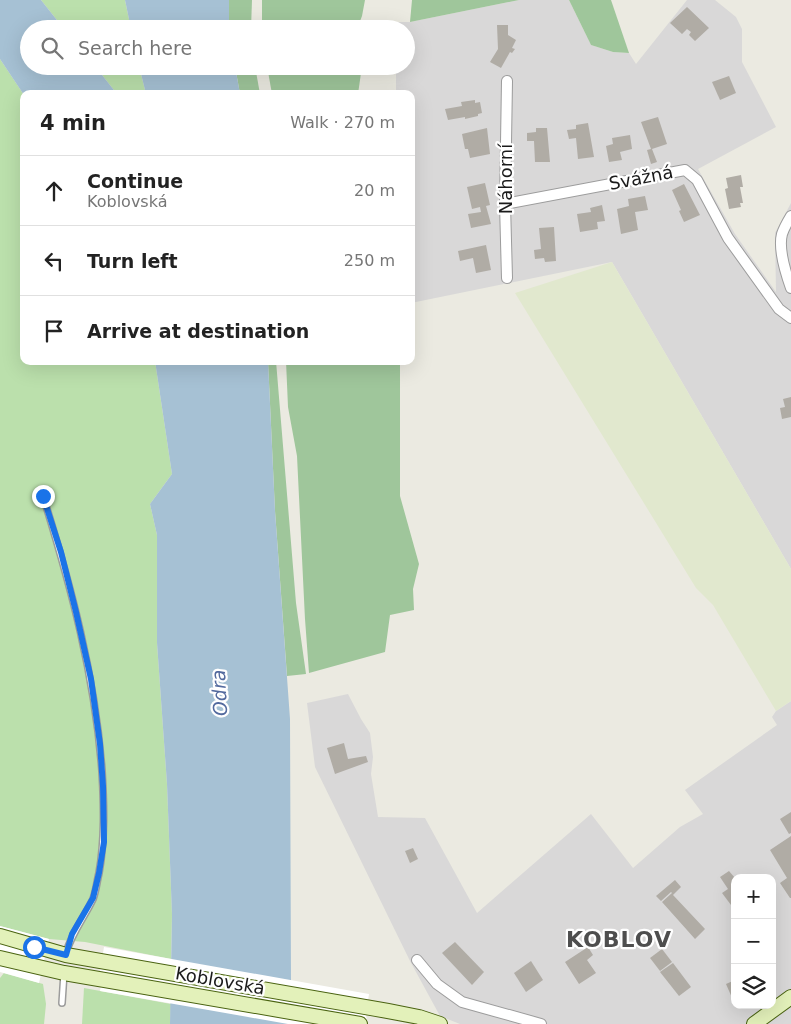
<!DOCTYPE html>
<html lang="en">
<head>
<meta charset="utf-8">
<style>
  :root { --surface:#fff; --page:#f6f6f6; --text:#222; --muted:#767676; --line:#e0e0e0 }
  body { margin:0; font-family:"DejaVu Sans",sans-serif; background:var(--page); color:var(--text) }
  .controls { position:absolute; right:15px; bottom:15px; display:grid; overflow:hidden; border-radius:10px; box-shadow:0 5px 20px #0002 }
  .controls button { width:45px; height:45px; display:grid; place-items:center; padding:0; border:0; border-bottom:1px solid var(--line); background:var(--surface); color:var(--text); font:25px sans-serif }
  .stop { position:absolute; width:15px; height:15px; margin:-11px; border:4px solid #1a73e8; border-radius:50%; background:#fff }
  .stop.end { background:#1a73e8; border-color:#fff; box-shadow:0 1px 5px #0008 }
  .list { margin:0; padding:0; list-style:none }
  h2 { display:flex; justify-content:space-between; align-items:center; height:65px; margin:0; padding:0 20px; font-size:21px }
  h2 small { font-size:16px; font-weight:400; color:var(--muted) }
  .list li { display:grid; grid-template-columns:32px 1fr auto; gap:15px; align-items:center; box-sizing:border-box; height:70px; padding:0 20px; border-top:1px solid var(--line) }
  .list b { display:block; font-size:19px; white-space:nowrap }
  .list p { margin:0; font-size:16px; white-space:nowrap; color:var(--muted) }
  .list em { font-size:16px; font-style:normal; color:var(--muted) }
  .icon { flex:none; width:28px; height:28px; fill:none; stroke:currentColor; stroke-width:2; stroke-linecap:round; stroke-linejoin:round }
  .map { position:relative; flex:none; width:791px; height:1024px; overflow:hidden }
  .search { position:absolute; background:var(--surface); box-shadow:0 5px 20px #0002; left:20px; top:20px; width:395px; height:55px; display:flex; align-items:center; gap:12px; box-sizing:border-box; padding:0 18px; border-radius:28px; color:var(--muted); font-size:19px }
  .panel { position:absolute; background:var(--surface); box-shadow:0 5px 20px #0002; left:20px; top:90px; width:395px; height:275px; border-radius:10px }
  .map>svg:first-child { display:block }
  .residential { fill:#d9d8d8; fill-rule:evenodd }
  .farmland { fill:#e1e8ce }
  .grass { fill:#bbe0ac }
  .forest { fill:#9fc69b }
  .water { fill:#a6c1d4 }
  .pier { fill:#fff }
  .building { fill:#b0aca5 }
  .lines { fill:none; stroke-linecap:round; stroke-linejoin:round }
  .lane-casing { stroke:#9c9c9c; stroke-width:8 }
  .street-casing { stroke:#9c9c9c; stroke-width:12 }
  .secondary-casing { stroke:#4a6311; stroke-width:16 }
  .lane { stroke:#fff; stroke-width:5 }
  .street { stroke:#fff; stroke-width:10 }
  .secondary { stroke:#e3f1ba; stroke-width:14 }
  .route { stroke:#1a73e8; stroke-width:6 }
  .labels { text-anchor:middle; stroke-width:4.5; stroke-linejoin:round; paint-order:stroke }
  .street-label { font-size:18px; fill:#1b1b1b; stroke:#fff }
  .water-label { font-size:19px; font-style:italic; fill:#536a9e; stroke:#fff }
  .district-label { font-size:22px; font-weight:bold; letter-spacing:1px; fill:#4e4e4e; stroke:#fff }
</style>
</head>
<body>
<div class="map">
<svg width="791" height="1024" viewBox="0 0 791 1024">
  <rect width="100%" height="100%" fill="#ebeae1"/>
  <!-- residential -->
  <g class="residential">
    <polygon points="519,0 569,0 591,45 613,52 629,53 636,64 687,0 715,0 736,17 742,29 742,62 776,127 698,169 735,234 776,292 775,233 791,203 791,569 612,262 411,303 411,94 396,94 396,66 406,66 406,29 395,29 395,22 410,22"/>
    <path d="M348,694L361,719L370,733L373,757L371,774L378,817L425,818L477,913L591,814L633,868L680,827L703,814L685,790L777,725L772,717L776,711L791,701V1024H460L440,1016L410,961L315,767L307,703ZM735,878H772V1005H735Z"/>
  </g>
  <!-- farmland -->
  <polygon class="farmland" points="612,262 791,569 791,701 776,711 713,605 696,588 515,293"/>
  <!-- grass -->
  <g class="grass">
    <polygon points="41,0 125,0 131,29 64,29"/>
    <polygon points="0,59 24,95 24,361 155,361 172,474 150,504 157,535 157,643 167,784 172,915 171,959 85,942 49,939 0,926"/>
    <polygon points="95,66 139,66 146,94 117,94"/>
    <polygon points="4,973 43,984 46,1004 44,1024 0,1024 0,978"/>
    <polygon points="84,988 171,1004 170,1024 82,1024"/>
  </g>
  <!-- forest -->
  <g class="forest">
    <polygon points="229,0 252,0 251,29 229,29"/>
    <polygon points="262,0 365,0 362,16 357,29 262,29"/>
    <polygon points="412,0 519,0 410,22"/>
    <polygon points="569,0 611,0 629,53 613,52 591,45"/>
    <polygon points="235,66 255,66 260,94 240,94"/>
    <polygon points="267,66 362,66 358,94 272,94"/>
    <polygon points="268,361 276,361 296,603 306,674 287,676 275,511"/>
    <polygon points="286,361 400,361 400,496 419,564 413,589 414,610 390,615 385,652 309,673 305,619 297,456 288,407"/>
  </g>
  <!-- water -->
  <g class="water">
    <polygon points="0,0 41,0 64,29 29,29 29,66 95,66 117,94 24,94 24,95 0,59"/>
    <polygon points="125,0 229,0 229,29 131,29"/>
    <polygon points="139,66 235,66 240,94 146,94"/>
    <polygon points="155,361 268,361 275,511 290,719 291,980 288,1024 170,1024 172,915 167,784 157,643 157,535 150,504 172,474"/>
  </g>
  <!-- pier -->
  <g class="pier">
    <polygon points="0,926 49,939 39,983 0,972"/>
    <polygon points="104,947 369,994 366,1014 367,1024 288,1024 100,991 103,971 100,971"/>
  </g>
  <!-- building -->
  <g class="building">
    <polygon points="687,7 709,28 695,41 689,35 691,32 687,29 682,34 670,23"/>
    <polygon points="497,25 508,25 508,35 516,40 512,48 515,49 512,53 510,52 501,68 490,62 498,49"/>
    <polygon points="729,76 736,93 720,100 712,82"/>
    <polygon points="475,100 475,103 480,102 482,113 478,114 478,116 465,119 465,117 448,120 445,109 462,106 461,102"/>
    <polygon points="658,117 667,144 652,149 657,162 651,164 647,150 651,149 641,122"/>
    <polygon points="588,123 594,157 578,159 576,138 569,139 567,130 576,129 576,125"/>
    <polygon points="487,128 490,154 470,158 468,149 465,149 462,134"/>
    <polygon points="536,128 547,128 550,162 535,162 534,141 527,141 527,133 536,132"/>
    <polygon points="630,135 632,149 620,152 622,160 609,162 606,146 613,144 612,138"/>
    <polygon points="741,175 743,187 740,187 743,203 740,203 741,207 729,209 725,189 728,188 726,178"/>
    <polygon points="485,183 490,205 486,206 491,224 471,228 468,214 481,212 480,207 472,209 467,187"/>
    <polygon points="684,184 700,215 684,222 679,211 681,210 672,190"/>
    <polygon points="645,196 648,210 635,212 638,230 621,234 617,209 629,206 628,199"/>
    <polygon points="602,205 605,221 597,222 598,229 580,232 577,214 591,212 590,208"/>
    <polygon points="554,227 556,261 545,262 544,258 535,259 534,250 541,249 539,228"/>
    <polygon points="486,245 491,270 476,273 473,258 460,261 458,251"/>
    <polygon points="791,397 791,417 782,419 780,408 785,407 783,399"/>
    <polygon points="344,743 348,759 366,756 368,762 335,774 327,748"/>
    <polygon points="791,812 791,833 789,834 780,819"/>
    <polygon points="791,836 791,898 790,898 780,883 787,878 770,850"/>
    <polygon points="413,848 418,859 410,863 405,851"/>
    <polygon points="729,871 735,878 734,909 722,893 728,889 720,877"/>
    <polygon points="675,880 681,887 673,895 705,929 695,939 662,902 672,893 671,892 661,901 656,896"/>
    <polygon points="455,942 484,972 472,985 442,953"/>
    <polygon points="588,947 593,955 587,960 596,973 579,984 565,962"/>
    <polygon points="662,949 672,962 660,971 650,958"/>
    <polygon points="531,961 543,980 526,992 514,973"/>
    <polygon points="673,963 691,987 679,996 660,972"/>
    <polygon points="735,980 735,1000 733,1000 726,984"/>
  </g>
  <g class="lines">
    <!-- lane casing -->
    <g class="lane-casing">
      <g id="lane">
        <path d="M43,496C71,586 95,676 102,771C104,805 105,839 99,873C97,881 96,891 93,899C84,918 72,932 66,953"/>
        <polyline points="62,1003 64,973"/>
      </g>
    </g>
    <!-- street casing -->
    <g class="street-casing">
      <g id="street">
        <polyline points="505,204 685,170 697,180 728,238 779,309 791,318"/>
        <path d="M791,216C788,221 784,228 782,234C778,249 786,274 791,288"/>
        <polyline points="507,278 505,204 507,81"/>
        <polyline points="417,960 437,984 462,1002 541,1024"/>
      </g>
    </g>
    <!-- secondary casing -->
    <g class="secondary-casing">
      <g id="secondary">
        <polyline points="0,936 66,955 388,1011 419,1017 440,1024"/>
        <polyline points="0,958 64,973 360,1024"/>
        <polyline points="754,1024 791,997"/>
      </g>
    </g>
    <!-- lane -->
    <use href="#lane" class="lane"/>
    <!-- street -->
    <use href="#street" class="street"/>
    <!-- secondary -->
    <use href="#secondary" class="secondary"/>
  </g>
  <g class="lines">
    <!-- route -->
    <polyline class="route" points="34,947 66,955 72,934 93,898 99,873 104,842 103,786 100,744 91,679 76,612 61,552 43,496"/>
  </g>
  <g class="labels">
    <!-- street labels -->
    <g class="street-label">
      <text transform="translate(641 178) rotate(-11)" y="6">Svážná</text>
      <text transform="translate(506 179) rotate(-90)" y="6">Náhorní</text>
      <text transform="translate(220 981) rotate(10)" y="6">Koblovská</text>
    </g>
    <!-- water labels -->
    <g class="water-label">
      <text transform="translate(219 693) rotate(-93)" y="7">Odra</text>
    </g>
    <!-- district labels -->
    <g class="district-label">
      <text x="619" y="947">KOBLOV</text>
    </g>
  </g>
</svg>
<div class="controls">
<button>+</button>
<button>−</button>
<button><svg class="icon" aria-label="layers" viewBox="0 0 24 24"><path d="M12 4l9 5-9 5-9-5zM3 14l9 5 9-5"/></svg></button>
</div>
<div class="stop" style="left:34px;top:947px"></div>
<div class="stop end" style="left:43px;top:496px"></div>
<div class="search"><svg class="icon" aria-label="search" viewBox="0 0 24 24"><circle cx="10" cy="10" r="6"/><path d="M15 15l6 6"/></svg>Search here</div>
<section class="panel">
<h2>4 min<small>Walk · 270 m</small></h2>
<ul class="list">
<li><svg class="icon" aria-label="ahead" viewBox="0 0 24 24"><path d="M12 20V5M6 11l6-6 6 6"/></svg><div><b>Continue</b><p>Koblovská</p></div><em>20 m</em></li>
<li><svg class="icon" aria-label="left" viewBox="0 0 24 24"><path d="M17 20v-9H6M10 6l-5 5 5 5"/></svg><div><b>Turn left</b></div><em>250 m</em></li>
<li><svg class="icon" aria-label="arrive" viewBox="0 0 24 24"><path d="M6 21V4h12l-3 4 3 4H6"/></svg><div><b>Arrive at destination</b></div></li>
</ul>
</section>
</div>
</body>
</html>
